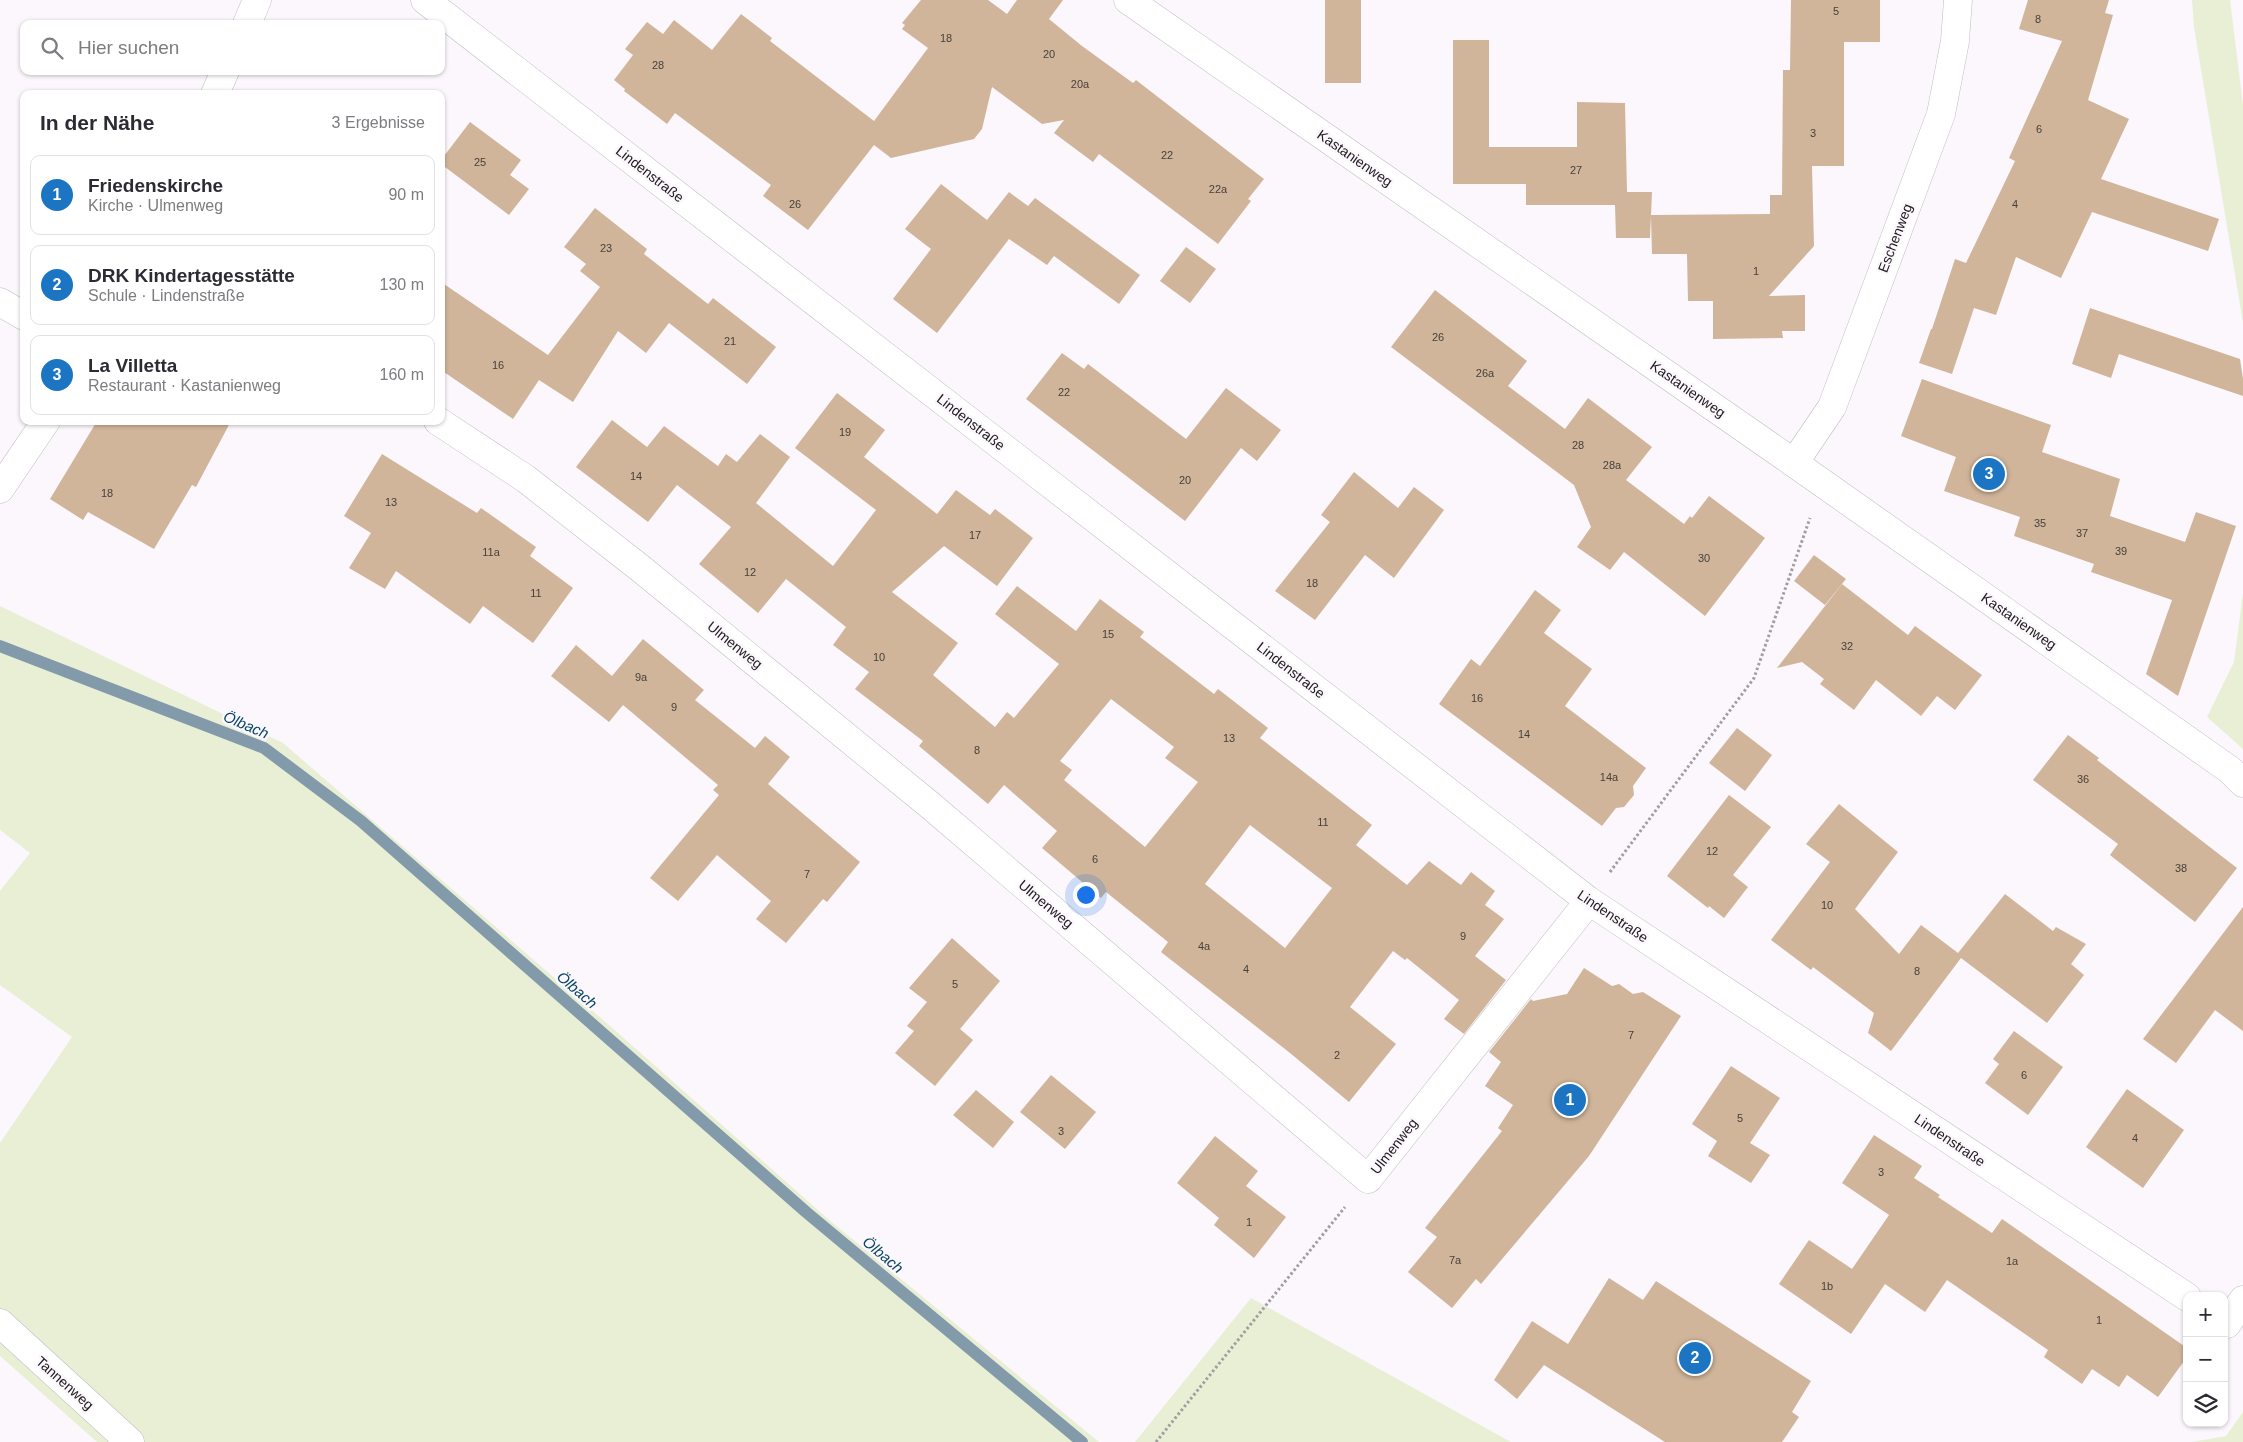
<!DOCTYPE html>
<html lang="de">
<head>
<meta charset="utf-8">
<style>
  :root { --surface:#fff; --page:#f7f7f7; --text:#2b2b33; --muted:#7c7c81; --line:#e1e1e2; --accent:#1b75c2 }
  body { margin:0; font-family:Helvetica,sans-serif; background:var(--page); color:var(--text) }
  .controls { position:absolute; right:15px; bottom:15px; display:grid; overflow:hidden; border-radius:10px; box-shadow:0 1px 4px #0004 }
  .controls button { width:45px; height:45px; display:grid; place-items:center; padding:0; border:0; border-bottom:1px solid var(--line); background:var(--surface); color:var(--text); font:25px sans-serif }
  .you { position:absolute; left:1085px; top:894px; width:18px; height:18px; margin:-12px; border:4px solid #fff; border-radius:50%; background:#1a73e8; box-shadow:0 0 0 8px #1a73e833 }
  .badge { display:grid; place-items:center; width:32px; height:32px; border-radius:50%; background:var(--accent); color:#fff; font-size:16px; font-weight:700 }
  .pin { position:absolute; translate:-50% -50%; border:2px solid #fff; box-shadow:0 1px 5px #0006 }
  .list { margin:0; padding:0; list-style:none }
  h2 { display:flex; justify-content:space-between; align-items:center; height:65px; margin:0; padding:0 20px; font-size:21px }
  h2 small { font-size:16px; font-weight:400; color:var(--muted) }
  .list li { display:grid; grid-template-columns:32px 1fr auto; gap:15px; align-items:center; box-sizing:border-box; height:80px; margin:0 10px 10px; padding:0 10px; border:1px solid var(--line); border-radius:10px }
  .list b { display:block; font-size:19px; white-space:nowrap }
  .list p { margin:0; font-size:16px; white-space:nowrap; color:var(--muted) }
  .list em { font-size:16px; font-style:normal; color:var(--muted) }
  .icon { flex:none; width:28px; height:28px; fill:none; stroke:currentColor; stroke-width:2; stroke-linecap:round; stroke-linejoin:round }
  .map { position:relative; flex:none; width:2243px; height:1442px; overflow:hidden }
  .search { position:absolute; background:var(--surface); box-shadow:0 1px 4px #0004; left:20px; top:20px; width:425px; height:55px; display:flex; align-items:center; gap:12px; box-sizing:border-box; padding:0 18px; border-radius:10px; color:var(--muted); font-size:19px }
  .panel { position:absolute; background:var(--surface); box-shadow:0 1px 4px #0004; left:20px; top:90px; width:425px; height:335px; border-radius:10px }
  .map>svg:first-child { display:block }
  .green { fill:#e8efd5 }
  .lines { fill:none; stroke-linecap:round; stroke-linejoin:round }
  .stream { stroke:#839aab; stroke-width:12 }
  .building { fill:#d0b59a; fill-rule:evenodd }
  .minor-casing { stroke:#c0bcc1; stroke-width:29 }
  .path { stroke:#a19da1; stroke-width:3; stroke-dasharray:2.5 2.5; stroke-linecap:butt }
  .minor { stroke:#fff; stroke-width:28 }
  .labels { text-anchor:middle; stroke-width:5; stroke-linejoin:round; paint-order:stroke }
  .number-label { font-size:11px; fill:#48403b }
  .street-label { font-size:14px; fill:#1b191b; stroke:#fcf7fc }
  .water-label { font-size:15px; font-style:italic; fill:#054463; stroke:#fcf7fc }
</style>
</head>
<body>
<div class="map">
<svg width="2243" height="1442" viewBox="0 0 2243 1442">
  <rect width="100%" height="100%" fill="#fcf7fc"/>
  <!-- green -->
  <g class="green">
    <polygon points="2192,0 2230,0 2243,105 2243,323 2194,27"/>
    <polygon points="2243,593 2243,749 2207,717 2234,662"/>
    <polygon points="0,606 283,743 609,1025 828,1219 1099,1442 97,1442 0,1356 0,1143 72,1037 0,985 0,891 30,853 0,830"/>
    <polygon points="1251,1298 1511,1442 1135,1442"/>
    <polygon points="2243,1412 2243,1442 2192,1442 2226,1436"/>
  </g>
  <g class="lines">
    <!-- stream -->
    <polyline class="stream" points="0,646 264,748 361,821 806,1212 1082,1442"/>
  </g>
  <!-- building -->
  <g class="building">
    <polygon points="921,0 988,0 1007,14 1017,0 1063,0 1049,19 1082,46 1133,83 1136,80 1264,179 1248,199 1251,201 1218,244 1099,154 1093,162 1054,133 1064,120 1042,124 992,87 982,129 974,139 891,158 874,145 808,230 763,196 771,185 675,113 667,124 624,91 625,89 614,80 633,55 625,49 647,22 663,34 674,20 712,50 741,14 772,38 770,41 874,121 928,48 902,29 905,25 902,23"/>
    <rect x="1325" y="0" width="36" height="83"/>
    <polygon points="1791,0 1880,0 1880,42 1844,42 1844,166 1812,166 1814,246 1769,296 1805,295 1805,331 1782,331 1783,338 1713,339 1713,301 1688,301 1687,254 1652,254 1651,216 1650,238 1616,238 1615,205 1526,205 1526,184 1453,184 1453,40 1489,40 1489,147 1577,147 1577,102 1625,103 1627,192 1652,192 1651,215 1770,214 1770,195 1782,195 1783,70 1790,70"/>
    <polygon points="2028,0 2109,0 2105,13 2113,15 2088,100 2129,119 2101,179 2219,219 2208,251 2092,212 2061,278 2016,257 1996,315 1974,308 1952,374 1919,363 1931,329 1932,329 1955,259 1966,263 2015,161 2009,158 2062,41 2019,29"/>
    <polygon points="470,122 521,160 510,175 529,189 509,215 441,164 441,160"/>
    <polygon points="941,184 987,220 1009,192 1028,206 1035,198 1140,275 1119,304 1054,256 1047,265 1009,239 937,333 893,299 931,249 905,229"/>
    <polygon points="595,208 647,249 644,254 708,304 713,298 776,347 747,384 669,323 646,353 618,331 573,402 539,380 513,419 441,370 441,282 548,355 600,287 580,271 586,264 564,247"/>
    <polygon points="1186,247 1216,269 1190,303 1160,281"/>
    <polygon points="1435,290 1527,361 1508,386 1565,429 1588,398 1652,447 1626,480 1684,524 1690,516 1692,518 1709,496 1765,538 1705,616 1624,552 1610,570 1577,547 1591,527 1574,485 1391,347"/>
    <polygon points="2090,308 2240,359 2243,379 2243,396 2119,354 2111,378 2072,364"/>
    <polygon points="1062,353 1084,369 1088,364 1186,439 1226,388 1281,430 1257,461 1241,448 1185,521 1026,399"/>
    <polygon points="1922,379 2051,425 2042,452 2120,479 2110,516 2185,542 2196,512 2236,526 2178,696 2146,674 2172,600 2091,572 2094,564 2014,536 2020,517 1944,491 1956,457 1901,436"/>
    <path d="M837,393L885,430L864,457L937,514L956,490L990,515L995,509L1033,538L997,586L944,546L892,592L958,643L933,675L995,727L1007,712L1014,718L1059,664L995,614L1017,586L1076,631L1100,599L1144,632L1140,637L1214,694L1218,689L1268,728L1260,738L1372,825L1356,845L1407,885L1429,861L1461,885L1471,872L1495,891L1485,905L1504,919L1475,956L1506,980L1464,1034L1444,1019L1459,1000L1407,958L1405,960L1393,951L1350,1007L1396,1044L1349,1102L1290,1053L1161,952L1168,942L1106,892L1101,898L1042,848L1057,831L1004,785L988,804L919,746L923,741L855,689L869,672L833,645L846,627L786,579L758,613L699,564L731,527L677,485L648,522L576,467L612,420L647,447L664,426L718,466L726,454L737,462L760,434L790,457L756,503L833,566L876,510L795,448ZM1111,699L1174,747L1165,758L1198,782L1145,847L1064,780L1072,770L1060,761ZM1250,825L1332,888L1285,948L1205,884Z"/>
    <polygon points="97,421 231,421 196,487 192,485 154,549 88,512 83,520 50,499"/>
    <polygon points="382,454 477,513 481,508 536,547 530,556 573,588 533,643 483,606 470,624 396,571 385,589 349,568 371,533 344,516"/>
    <polygon points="1354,472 1398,508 1414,487 1444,510 1394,578 1365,555 1315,620 1275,591 1330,522 1321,515"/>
    <polygon points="1814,555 1846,579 1825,605 1794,581"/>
    <polygon points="1842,584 1908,635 1915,626 1982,675 1955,710 1937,696 1921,716 1876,680 1854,710 1820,684 1824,679 1802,662 1777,668"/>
    <polygon points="1535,590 1561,610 1544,633 1592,669 1565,706 1646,768 1633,786 1634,795 1624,807 1616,808 1602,826 1439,704 1471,659 1480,666"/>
    <polygon points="643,639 704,690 695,700 755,748 765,736 790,757 768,784 860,862 827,902 823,899 786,943 756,919 771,901 717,855 678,901 650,878 719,795 713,790 718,785 623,705 609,722 551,676 576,645 612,676"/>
    <polygon points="1737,728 1772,755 1745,791 1709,763"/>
    <polygon points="2068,735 2099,758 2097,760 2237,868 2195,922 2110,855 2118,844 2033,780"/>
    <polygon points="1729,795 1771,827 1733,875 1748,887 1724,918 1709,906 1708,908 1667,876"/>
    <polygon points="1839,804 1898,852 1855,909 1899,954 1921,925 1958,953 2005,894 2053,931 2056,927 2086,944 2071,964 2084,975 2047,1023 1961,958 1891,1051 1868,1033 1874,1013 1813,967 1811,970 1771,940 1830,862 1806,844"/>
    <polygon points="2243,907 2243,1031 2215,1010 2176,1063 2143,1039"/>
    <polygon points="952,938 1000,981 960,1029 973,1040 935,1086 895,1053 914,1031 907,1026 927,1002 909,988"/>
    <polygon points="1584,968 1612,986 1619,984 1633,994 1643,992 1681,1016 1589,1156 1481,1284 1476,1279 1452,1308 1408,1272 1437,1237 1425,1228 1502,1131 1498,1128 1513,1105 1485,1086 1501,1062 1489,1052 1531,999 1533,1001 1567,994"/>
    <polygon points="2014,1031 2063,1067 2028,1115 1985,1083 1999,1064 1993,1059"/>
    <polygon points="1731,1066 1780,1098 1750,1143 1770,1155 1751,1183 1708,1156 1717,1141 1692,1124"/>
    <polygon points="1051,1075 1096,1112 1065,1149 1020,1112"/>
    <polygon points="2127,1089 2184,1130 2143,1188 2086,1147"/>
    <polygon points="976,1090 1014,1122 993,1148 953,1115"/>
    <polygon points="1874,1135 1922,1166 1914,1178 1940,1195 1938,1197 1992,1233 2002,1219 2187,1348 2187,1357 2158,1397 2127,1375 2119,1387 2092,1369 2082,1384 2044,1357 2048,1350 1947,1280 1925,1312 1885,1284 1851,1334 1779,1284 1809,1240 1852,1269 1889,1215 1842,1183"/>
    <polygon points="1215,1136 1258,1171 1246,1186 1286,1217 1254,1258 1214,1225 1219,1218 1177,1183"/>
    <polygon points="1609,1278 1643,1300 1656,1281 1811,1381 1792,1412 1799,1417 1782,1442 1665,1442 1544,1365 1517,1399 1494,1380 1532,1321 1568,1344"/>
  </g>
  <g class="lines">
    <!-- minor casing -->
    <g class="minor-casing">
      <g id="minor">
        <polyline points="425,0 1589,901 2187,1297"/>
        <polyline points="1128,0 1794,463 2230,770 2243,783"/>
        <polyline points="247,24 257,0"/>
        <polyline points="215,94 225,71"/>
        <polyline points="0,302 24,316"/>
        <polyline points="438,421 526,479 640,568 931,806 1368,1179 1589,901"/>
        <polyline points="1794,463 1832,407 1941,114 1955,41 1958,0"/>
        <polyline points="0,489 46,421"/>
        <polyline points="0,1323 130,1442"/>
        <polyline points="2227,1324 2243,1300"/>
      </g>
    </g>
    <!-- path -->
    <g class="path">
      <polyline points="1610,872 1754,678 1810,518"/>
      <polyline points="1156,1442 1345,1207"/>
    </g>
    <!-- minor -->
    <use href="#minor" class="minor"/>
  </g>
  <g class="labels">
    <!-- number labels -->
    <g class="number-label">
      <text x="1836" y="15">5</text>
      <text x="2038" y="23">8</text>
      <text x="946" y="42">18</text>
      <text x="1049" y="58">20</text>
      <text x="658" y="69">28</text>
      <text x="1080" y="88">20a</text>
      <text x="2039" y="133">6</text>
      <text x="1813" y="137">3</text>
      <text x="1167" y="159">22</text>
      <text x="480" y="166">25</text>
      <text x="1576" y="174">27</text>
      <text x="1218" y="193">22a</text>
      <text x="795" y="208">26</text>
      <text x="2015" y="208">4</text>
      <text x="606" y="252">23</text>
      <text x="1756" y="275">1</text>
      <text x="1438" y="341">26</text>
      <text x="730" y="345">21</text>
      <text x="498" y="369">16</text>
      <text x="1485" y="377">26a</text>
      <text x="1064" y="396">22</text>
      <text x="845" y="436">19</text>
      <text x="1578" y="449">28</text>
      <text x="1612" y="469">28a</text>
      <text x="636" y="480">14</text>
      <text x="1185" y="484">20</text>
      <text x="107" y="497">18</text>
      <text x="391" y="506">13</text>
      <text x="2040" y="527">35</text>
      <text x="2082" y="537">37</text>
      <text x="975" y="539">17</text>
      <text x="2121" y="555">39</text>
      <text x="491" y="556">11a</text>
      <text x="1704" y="562">30</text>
      <text x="750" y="576">12</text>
      <text x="1312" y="587">18</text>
      <text x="536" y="597">11</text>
      <text x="1108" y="638">15</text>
      <text x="1847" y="650">32</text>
      <text x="879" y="661">10</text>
      <text x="641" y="681">9a</text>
      <text x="1477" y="702">16</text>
      <text x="674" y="711">9</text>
      <text x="1524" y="738">14</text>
      <text x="1229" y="742">13</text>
      <text x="977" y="754">8</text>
      <text x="1609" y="781">14a</text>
      <text x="2083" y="783">36</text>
      <text x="1323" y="826">11</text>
      <text x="1712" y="855">12</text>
      <text x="1095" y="863">6</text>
      <text x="2181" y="872">38</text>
      <text x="807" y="878">7</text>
      <text x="1827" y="909">10</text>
      <text x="1463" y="940">9</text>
      <text x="1204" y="950">4a</text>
      <text x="1246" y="973">4</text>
      <text x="1917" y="975">8</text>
      <text x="955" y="988">5</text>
      <text x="1631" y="1039">7</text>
      <text x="1337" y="1059">2</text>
      <text x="2024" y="1079">6</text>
      <text x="1740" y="1122">5</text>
      <text x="1061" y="1135">3</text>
      <text x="2135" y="1142">4</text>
      <text x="1881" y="1176">3</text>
      <text x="1249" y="1226">1</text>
      <text x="1455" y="1264">7a</text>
      <text x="2012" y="1265">1a</text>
      <text x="1827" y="1290">1b</text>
      <text x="2099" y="1324">1</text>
    </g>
    <!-- street labels -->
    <g class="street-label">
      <text transform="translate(1355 158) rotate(35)" y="5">Kastanienweg</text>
      <text transform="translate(650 174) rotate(38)" y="5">Lindenstraße</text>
      <text transform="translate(1895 238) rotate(-69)" y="5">Eschenweg</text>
      <text transform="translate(1688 389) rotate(35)" y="5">Kastanienweg</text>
      <text transform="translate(971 422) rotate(38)" y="5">Lindenstraße</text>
      <text transform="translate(2019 621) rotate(35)" y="5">Kastanienweg</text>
      <text transform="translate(735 645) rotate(39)" y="5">Ulmenweg</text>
      <text transform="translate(1291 670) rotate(38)" y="5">Lindenstraße</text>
      <text transform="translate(1046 904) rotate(40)" y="5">Ulmenweg</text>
      <text transform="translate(1613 916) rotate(34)" y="5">Lindenstraße</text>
      <text transform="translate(1950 1140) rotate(34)" y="5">Lindenstraße</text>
      <text transform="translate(1394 1146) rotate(-52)" y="5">Ulmenweg</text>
      <text transform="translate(65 1383) rotate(42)" y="5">Tannenweg</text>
    </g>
    <!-- water labels -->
    <g class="water-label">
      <text transform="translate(246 725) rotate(23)" y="5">Ölbach</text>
      <text transform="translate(577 990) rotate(41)" y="5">Ölbach</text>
      <text transform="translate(883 1255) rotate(40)" y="5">Ölbach</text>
    </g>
  </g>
</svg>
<div class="controls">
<button>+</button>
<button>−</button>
<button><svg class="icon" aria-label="layers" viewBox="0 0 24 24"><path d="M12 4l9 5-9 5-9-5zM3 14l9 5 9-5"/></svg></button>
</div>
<div class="you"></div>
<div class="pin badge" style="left:1570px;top:1100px">1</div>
<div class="pin badge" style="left:1695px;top:1358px">2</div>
<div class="pin badge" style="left:1989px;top:474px">3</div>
<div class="search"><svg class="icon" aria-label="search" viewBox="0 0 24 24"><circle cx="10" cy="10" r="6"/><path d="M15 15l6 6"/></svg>Hier suchen</div>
<section class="panel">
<h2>In der Nähe<small>3 Ergebnisse</small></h2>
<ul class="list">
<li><span class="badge">1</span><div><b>Friedenskirche</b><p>Kirche · Ulmenweg</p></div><em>90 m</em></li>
<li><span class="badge">2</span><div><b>DRK Kindertagesstätte</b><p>Schule · Lindenstraße</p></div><em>130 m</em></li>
<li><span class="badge">3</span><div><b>La Villetta</b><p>Restaurant · Kastanienweg</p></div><em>160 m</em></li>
</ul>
</section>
</div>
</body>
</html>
